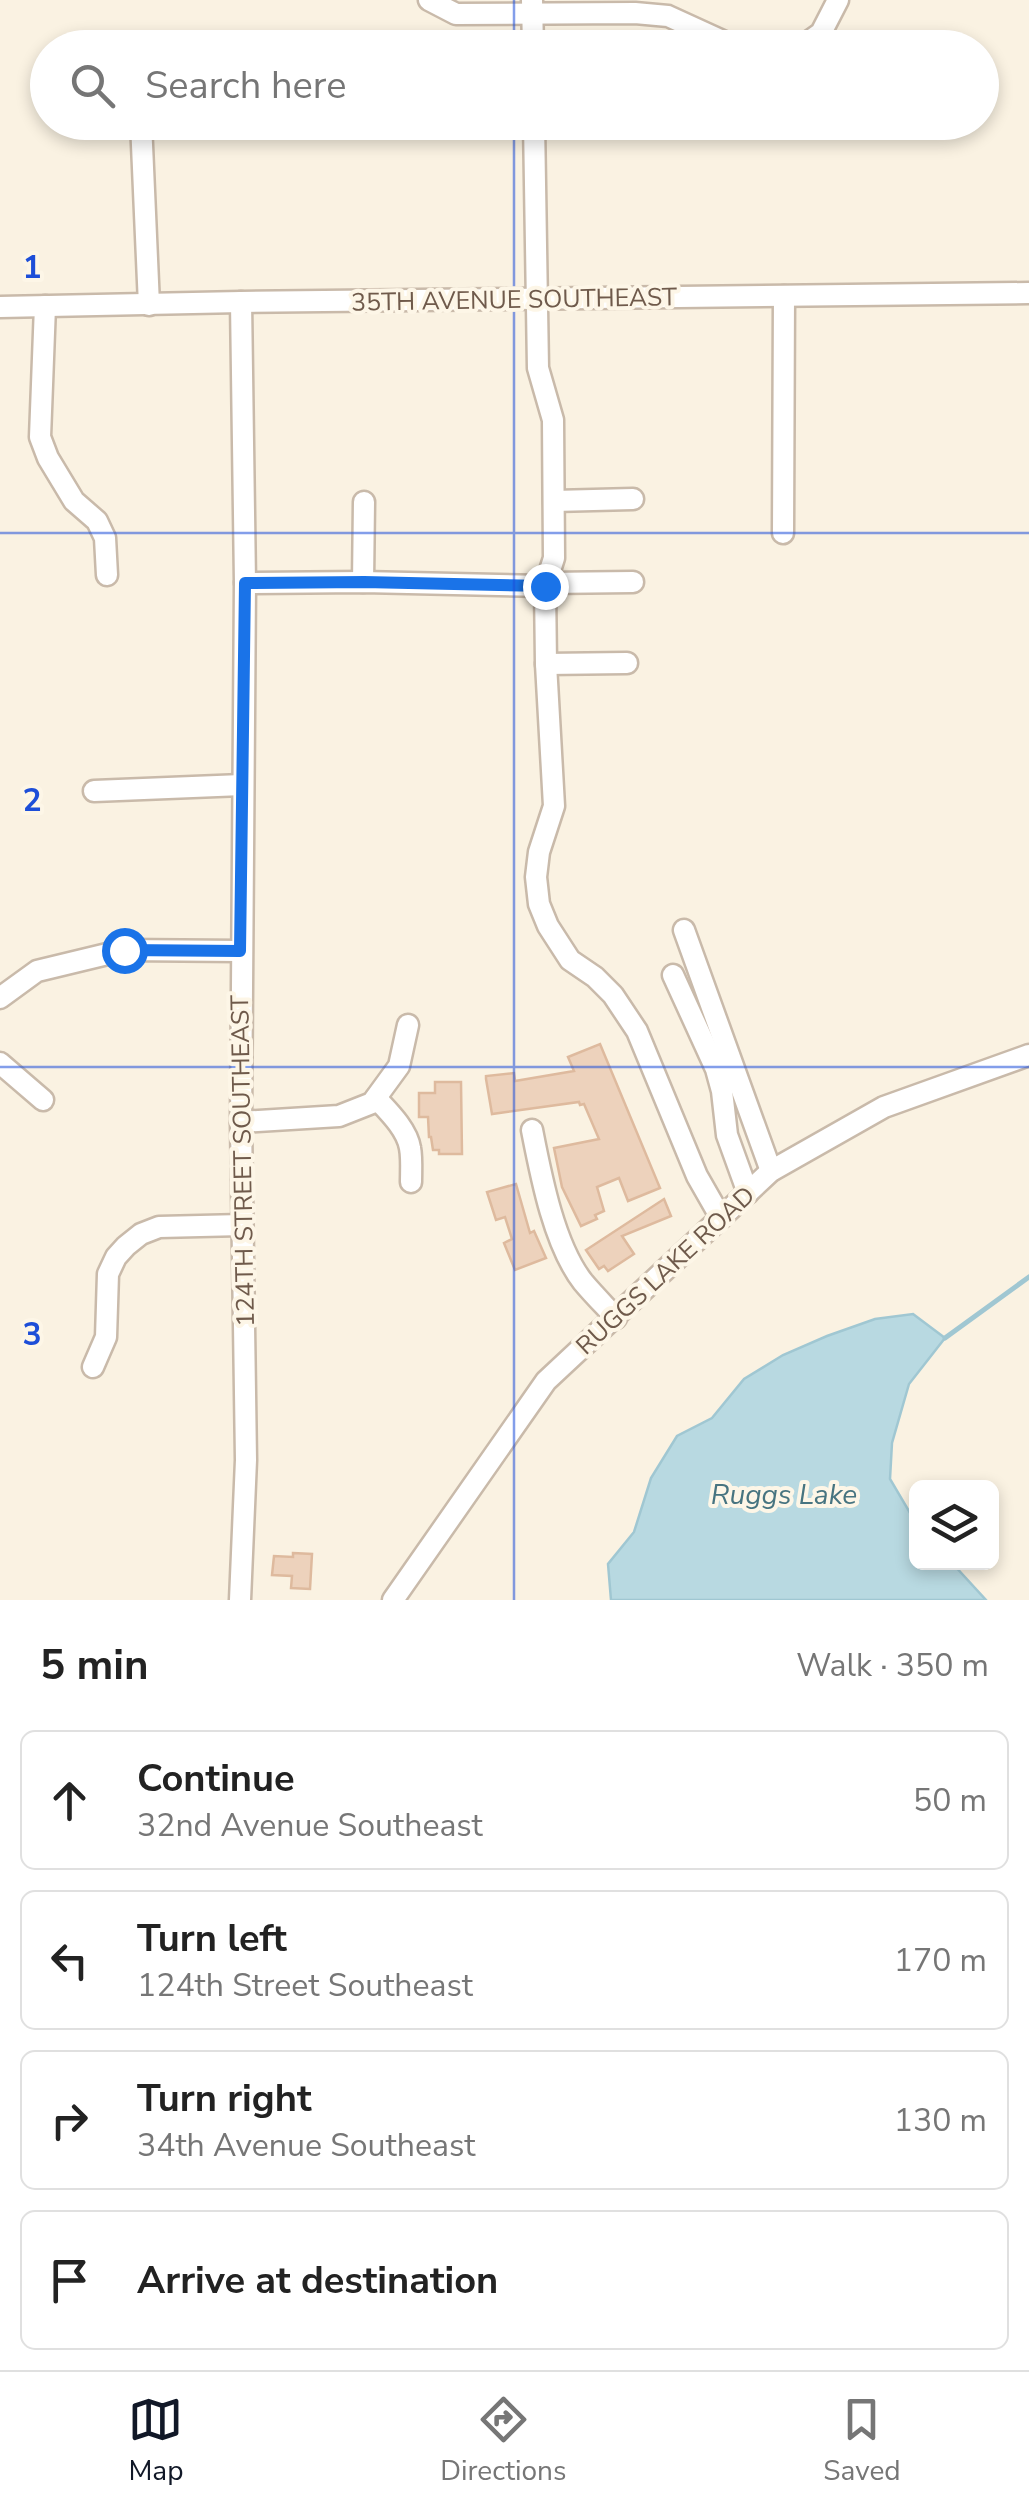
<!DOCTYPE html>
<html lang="en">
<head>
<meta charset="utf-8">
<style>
  :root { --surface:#fff; --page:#f2f2f2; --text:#222; --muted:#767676; --line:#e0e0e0; --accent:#111827 }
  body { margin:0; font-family:"Nunito Sans",sans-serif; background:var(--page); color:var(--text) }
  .controls { position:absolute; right:30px; bottom:30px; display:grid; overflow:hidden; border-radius:15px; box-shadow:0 5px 15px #0003 }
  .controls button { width:90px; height:90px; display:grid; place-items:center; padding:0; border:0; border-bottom:2px solid var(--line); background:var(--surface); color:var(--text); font:50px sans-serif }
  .stop { position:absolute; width:30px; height:30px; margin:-22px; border:8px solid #1a73e8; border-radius:50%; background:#fff }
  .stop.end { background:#1a73e8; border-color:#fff; box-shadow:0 2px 10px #0008 }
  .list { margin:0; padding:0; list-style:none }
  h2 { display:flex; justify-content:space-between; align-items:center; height:130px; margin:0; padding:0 40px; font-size:42px }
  h2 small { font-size:32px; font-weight:400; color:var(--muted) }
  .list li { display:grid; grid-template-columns:65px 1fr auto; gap:30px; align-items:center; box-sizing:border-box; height:140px; margin:0 20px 20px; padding:0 20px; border:2px solid var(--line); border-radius:15px }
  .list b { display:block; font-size:38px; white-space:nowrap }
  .list p { margin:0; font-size:32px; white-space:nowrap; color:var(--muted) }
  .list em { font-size:32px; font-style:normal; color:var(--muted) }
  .icon { flex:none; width:55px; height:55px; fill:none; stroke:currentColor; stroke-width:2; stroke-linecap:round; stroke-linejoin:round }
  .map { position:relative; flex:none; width:1029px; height:1600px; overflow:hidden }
  .search { position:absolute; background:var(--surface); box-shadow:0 5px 15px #0003; left:30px; right:30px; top:30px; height:110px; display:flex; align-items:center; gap:25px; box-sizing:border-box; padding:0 35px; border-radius:55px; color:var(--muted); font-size:38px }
  .sheet { height:770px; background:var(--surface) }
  nav { display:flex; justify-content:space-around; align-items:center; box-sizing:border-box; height:140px; border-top:2px solid var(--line); background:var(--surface); font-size:28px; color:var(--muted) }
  nav a { display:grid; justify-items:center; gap:5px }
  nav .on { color:var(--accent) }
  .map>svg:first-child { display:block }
  .water { fill:#b8d9e1; stroke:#a0c7d2; stroke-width:2.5 }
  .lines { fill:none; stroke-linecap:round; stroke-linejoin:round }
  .stream { stroke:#a0c7d2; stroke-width:5 }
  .building { fill:#edd2bc; stroke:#deba9e; stroke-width:2.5 }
  .minor-casing { stroke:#c9baaa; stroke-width:25 }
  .minor { stroke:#fff; stroke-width:20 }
  .route { stroke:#1a73e8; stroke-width:12 }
  .grid { fill:none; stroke:#1d4ed8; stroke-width:2.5; stroke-opacity:0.55 }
  .labels { text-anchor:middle; stroke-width:8; stroke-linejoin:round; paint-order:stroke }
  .street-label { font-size:25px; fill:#6f5a4b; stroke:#fdf6e7 }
  .water-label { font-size:28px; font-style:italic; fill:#477480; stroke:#fdf6e7 }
  .grid-label { font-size:32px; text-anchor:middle; font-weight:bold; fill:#1d4ed8; stroke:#fdf6e7; stroke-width:8; stroke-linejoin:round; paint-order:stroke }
</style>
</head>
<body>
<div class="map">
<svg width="1029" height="1600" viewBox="0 0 1029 1600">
  <rect width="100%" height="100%" fill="#faf2e2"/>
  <!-- water -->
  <polygon class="water" points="913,1314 945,1338 909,1384 892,1443 890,1479 916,1523 916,1562 952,1563 986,1600 611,1600 608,1564 634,1532 651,1478 677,1436 712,1418 744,1379 783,1355 827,1336 875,1319"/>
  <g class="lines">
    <!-- stream -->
    <polyline class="stream" points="945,1338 1029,1277"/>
  </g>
  <!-- building -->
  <g class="building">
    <polygon points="600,1044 660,1188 628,1201 619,1178 597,1187 604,1211 595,1215 597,1219 581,1226 562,1187 554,1148 599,1139 584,1104 580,1105 579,1102 492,1114 486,1079 486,1076 514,1073 515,1081 574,1071 568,1057"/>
    <polygon points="435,1082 461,1082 462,1154 439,1154 439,1150 433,1150 431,1137 429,1137 428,1117 419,1117 419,1093 435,1093"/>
    <polygon points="516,1184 530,1233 534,1231 546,1258 515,1270 504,1243 512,1239 505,1217 496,1220 487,1192"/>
    <polygon points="664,1199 671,1216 622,1236 634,1254 608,1271 604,1266 599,1269 586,1250"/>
    <polygon points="293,1553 312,1554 310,1589 291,1588 292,1576 272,1575 274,1556 293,1557"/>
  </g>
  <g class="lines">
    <!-- minor casing -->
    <g class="minor-casing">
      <g id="minor">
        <polyline points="429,0 456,14 635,13 668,16 738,48"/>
        <polyline points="532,0 533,48"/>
        <polyline points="800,48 821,33 838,0"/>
        <polyline points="141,122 149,305"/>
        <polyline points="534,122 538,368 553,420 554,558 545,586 546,664 554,806 539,852 536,877 539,904 548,926 570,960 595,977 613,995 637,1031 697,1176 721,1218"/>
        <polyline points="45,306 40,437 48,458 74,501 97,521 105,538 107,575"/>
        <polyline points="0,307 241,302 1029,293"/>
        <polyline points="554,501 633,499"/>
        <polyline points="783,533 784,296"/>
        <polyline points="363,582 364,502"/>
        <polyline points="245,583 363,582 545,586"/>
        <polyline points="546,583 633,582"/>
        <polyline points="546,664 627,663"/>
        <polyline points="94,791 242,785"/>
        <polyline points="684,930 771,1171"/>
        <polyline points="673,975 716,1069 722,1091 727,1135 748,1193"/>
        <polyline points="0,998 37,971 124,950 240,951"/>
        <polyline points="0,1063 43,1100"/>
        <path d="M376,1098C388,1111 407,1129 410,1148C412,1158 411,1172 411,1182"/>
        <polyline points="241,1122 339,1116 372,1103 399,1066 408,1025"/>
        <path d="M532,1130C541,1176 554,1245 583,1282C593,1294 605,1306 616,1318"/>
        <polyline points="93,1367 106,1337 108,1274 116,1257 126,1246 141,1234 159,1227 242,1225"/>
        <polyline points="240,1600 246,1460 241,1122 245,583 241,302"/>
        <polyline points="393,1600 546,1381 771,1171 884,1107 1029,1055"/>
      </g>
    </g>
    <!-- minor -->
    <use href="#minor" class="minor"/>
  </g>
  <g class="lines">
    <!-- route -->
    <polyline class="route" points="124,950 240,951 245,583 364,582 545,586"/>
  </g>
  <!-- grid -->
  <path class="grid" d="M514,0V48M514,122V1600M0,533H1029M0,1067H1029"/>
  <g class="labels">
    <!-- street labels -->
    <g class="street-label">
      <text transform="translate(514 299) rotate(-1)" y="9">35TH AVENUE SOUTHEAST</text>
      <text transform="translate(242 1161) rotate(-91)" y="9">124TH STREET SOUTHEAST</text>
      <text transform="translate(665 1270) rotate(-43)" y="9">RUGGS LAKE ROAD</text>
    </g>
    <!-- water labels -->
    <g class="water-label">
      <text x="784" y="1504">Ruggs Lake</text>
    </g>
  </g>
  <g class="grid-label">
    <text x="32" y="278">1</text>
    <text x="32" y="811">2</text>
    <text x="32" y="1345">3</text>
  </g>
</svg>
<div class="controls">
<button><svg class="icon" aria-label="layers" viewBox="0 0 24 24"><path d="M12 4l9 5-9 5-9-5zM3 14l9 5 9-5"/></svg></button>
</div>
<div class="stop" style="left:124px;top:950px"></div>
<div class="stop end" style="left:545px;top:586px"></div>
<div class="search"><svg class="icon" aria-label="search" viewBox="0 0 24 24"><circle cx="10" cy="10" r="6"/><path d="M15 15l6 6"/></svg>Search here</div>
</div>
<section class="sheet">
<h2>5 min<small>Walk · 350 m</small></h2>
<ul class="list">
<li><svg class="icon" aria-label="ahead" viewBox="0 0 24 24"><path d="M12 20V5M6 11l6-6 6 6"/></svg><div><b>Continue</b><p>32nd Avenue Southeast</p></div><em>50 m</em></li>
<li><svg class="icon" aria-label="left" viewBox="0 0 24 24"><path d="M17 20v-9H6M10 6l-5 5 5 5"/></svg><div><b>Turn left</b><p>124th Street Southeast</p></div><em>170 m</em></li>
<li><svg class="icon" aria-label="right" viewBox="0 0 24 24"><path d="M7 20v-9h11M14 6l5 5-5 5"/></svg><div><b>Turn right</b><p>34th Avenue Southeast</p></div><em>130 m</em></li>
<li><svg class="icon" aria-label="arrive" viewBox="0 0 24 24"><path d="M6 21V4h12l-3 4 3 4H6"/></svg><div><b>Arrive at destination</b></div></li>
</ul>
</section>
<nav>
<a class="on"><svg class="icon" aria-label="map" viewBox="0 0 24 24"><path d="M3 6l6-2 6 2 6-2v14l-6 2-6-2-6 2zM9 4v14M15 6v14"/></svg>Map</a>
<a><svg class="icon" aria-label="directions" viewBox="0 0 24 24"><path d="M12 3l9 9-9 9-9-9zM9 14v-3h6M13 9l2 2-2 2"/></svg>Directions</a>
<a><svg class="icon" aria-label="saved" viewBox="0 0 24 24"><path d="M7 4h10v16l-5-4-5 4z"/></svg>Saved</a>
</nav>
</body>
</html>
